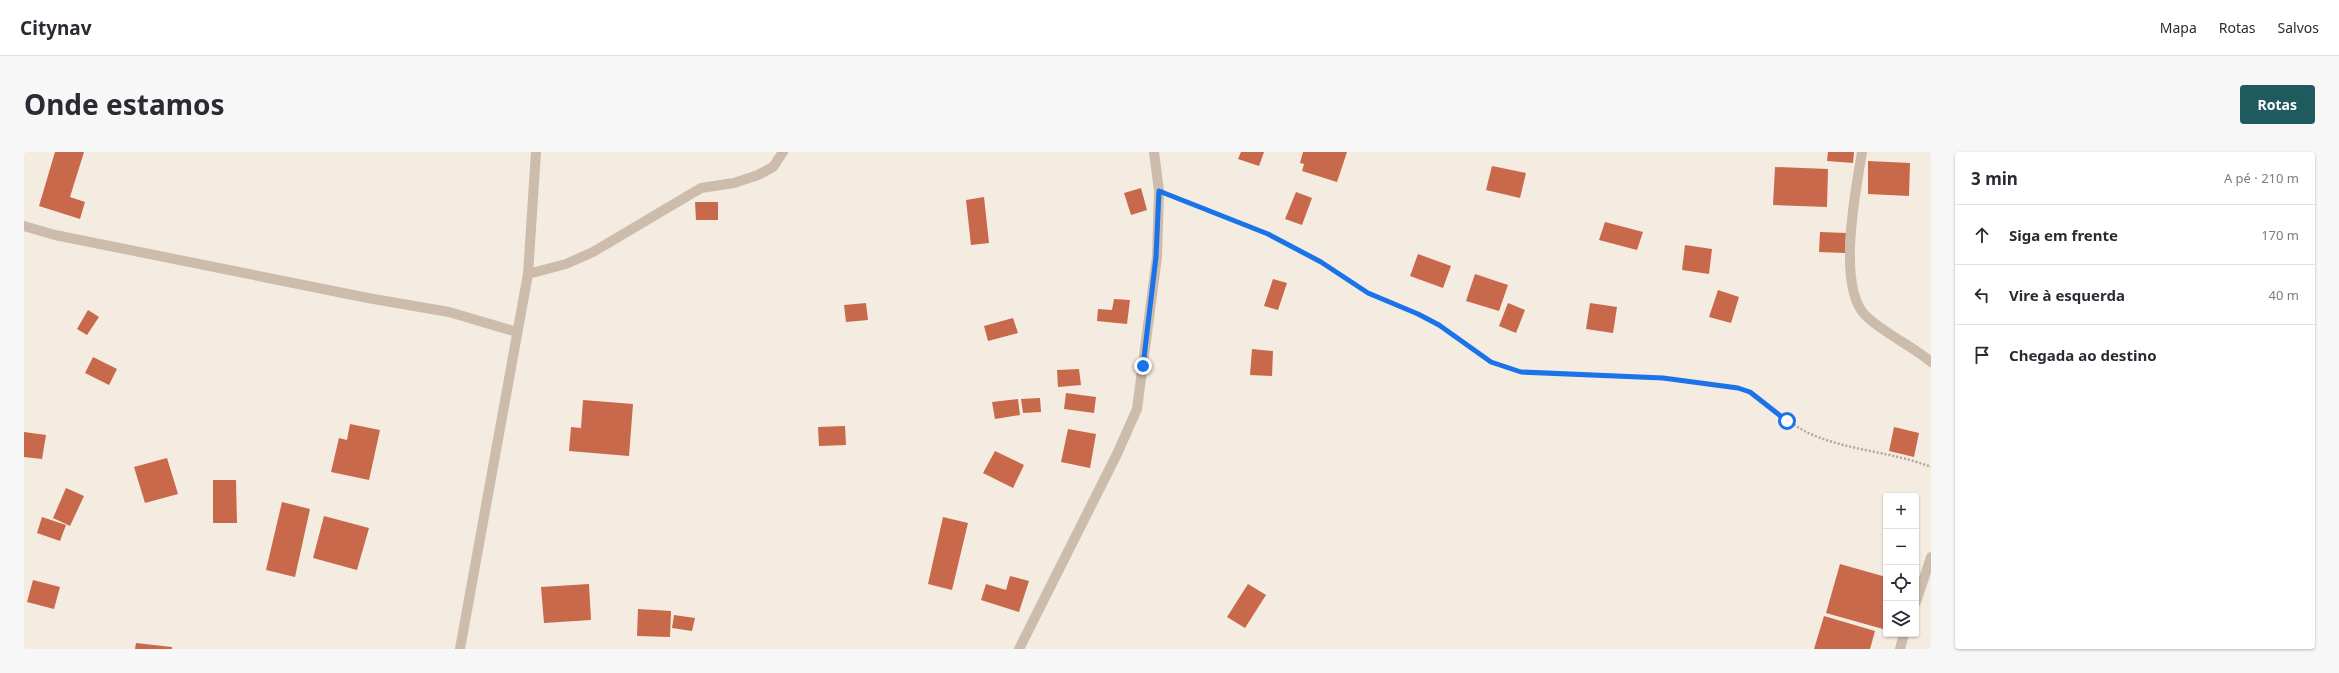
<!DOCTYPE html>
<html lang="pt">
<head>
<meta charset="utf-8">
<style>
  :root { --surface:#fff; --page:#f7f7f7; --text:#2b2b33; --muted:#7c7c81; --line:#e1e1e2; --accent:#1f5a5e }
  body { margin:0; font-family:"Noto Sans",sans-serif; background:var(--page); color:var(--text) }
  .controls { position:absolute; right:12px; bottom:12px; display:grid; overflow:hidden; border-radius:4px; box-shadow:0 1px 3px #0004 }
  .controls button { width:36px; height:36px; display:grid; place-items:center; padding:0; border:0; border-bottom:1px solid var(--line); background:var(--surface); color:var(--text); font:20px sans-serif }
  .stop { position:absolute; width:12px; height:12px; margin:-9px; border:3px solid #1a73e8; border-radius:50%; background:#fff }
  .stop.end { background:#1a73e8; border-color:#fff; box-shadow:0 1px 4px #0008 }
  .list { margin:0; padding:0; list-style:none }
  h2 { display:flex; justify-content:space-between; align-items:center; height:52px; margin:0; padding:0 16px; font-size:17px }
  h2 small { font-size:13px; font-weight:400; color:var(--muted) }
  .list li { display:grid; grid-template-columns:26px 1fr auto; gap:12px; align-items:center; box-sizing:border-box; height:60px; padding:0 16px; border-top:1px solid var(--line) }
  .list b { display:block; font-size:15px; white-space:nowrap }
  .list em { font-size:13px; font-style:normal; color:var(--muted) }
  .icon { flex:none; width:22px; height:22px; fill:none; stroke:currentColor; stroke-width:2; stroke-linecap:round; stroke-linejoin:round }
  .map { position:relative; flex:none; width:1907px; height:497px; overflow:hidden; border-radius:4px }
  header { display:flex; align-items:center; gap:24px; box-sizing:border-box; height:56px; padding:0 20px; background:var(--surface); border-bottom:1px solid var(--line) }
  header strong { font-size:19px }
  nav { display:flex; gap:22px; margin-inline-start:auto; font-size:14px }
  .intro { display:flex; align-items:center; justify-content:space-between; box-sizing:border-box; height:96px; padding:0 24px }
  h1 { margin:0; font-size:28px }
  .button { padding:10px 18px; border-radius:4px; background:var(--accent); color:#fff; font-size:14px; font-weight:700 }
  main { display:flex; gap:24px; padding:0 24px }
  aside { flex:1; background:var(--surface); border-radius:4px; box-shadow:0 1px 3px #0004 }
  .map>svg:first-child { display:block }
  .building { fill:#c8694b }
  .lines { fill:none; stroke-linecap:round; stroke-linejoin:round }
  .path { stroke:#b9a596; stroke-width:2.5; stroke-dasharray:2 2; stroke-linecap:butt }
  .street { stroke:#cdbbac; stroke-width:10 }
  .route { stroke:#1a73e8; stroke-width:5 }
</style>
</head>
<body>
<header>
<strong>Citynav</strong>
<nav><a>Mapa</a><a>Rotas</a><a>Salvos</a></nav>
</header>
<div class="intro"><h1>Onde estamos</h1><a class="button">Rotas</a></div>
<main>
<div class="map">
<svg width="1907" height="497" viewBox="0 0 1907 497">
  <rect width="100%" height="100%" fill="#f4ebe1"/>
  <!-- building -->
  <g class="building">
    <polygon points="31,0 60,0 46,45 61,50 56,67 15,54"/>
    <polygon points="1217,0 1240,0 1235,14 1214,7"/>
    <polygon points="1279,0 1323,0 1313,30 1278,19 1280,12 1276,11"/>
    <polygon points="1804,0 1830,0 1829,11 1803,9"/>
    <polygon points="1844,9 1886,11 1885,44 1844,42"/>
    <polygon points="1468,14 1502,21 1496,46 1462,38"/>
    <polygon points="1751,15 1804,17 1803,55 1749,53"/>
    <polygon points="1117,36 1123,58 1107,63 1100,41"/>
    <polygon points="1272,40 1288,46 1278,73 1261,67"/>
    <polygon points="960,45 965,91 947,93 942,48"/>
    <polygon points="671,50 694,50 694,68 672,68"/>
    <polygon points="1581,70 1619,80 1613,98 1575,88"/>
    <polygon points="1796,80 1822,81 1821,101 1795,100"/>
    <polygon points="1661,93 1688,97 1685,122 1658,118"/>
    <polygon points="1394,102 1427,114 1419,136 1386,124"/>
    <polygon points="1451,122 1484,133 1475,159 1442,149"/>
    <polygon points="1249,127 1263,131 1254,158 1240,154"/>
    <polygon points="1694,138 1715,145 1707,171 1685,165"/>
    <polygon points="1090,147 1106,148 1103,172 1073,169 1074,157 1088,158"/>
    <polygon points="842,151 844,168 822,170 820,153"/>
    <polygon points="1484,151 1501,158 1492,181 1475,174"/>
    <polygon points="1566,151 1593,155 1589,181 1562,177"/>
    <polygon points="64,158 75,165 63,183 53,177"/>
    <polygon points="989,166 994,181 964,189 960,174"/>
    <polygon points="1228,197 1249,199 1248,224 1226,223"/>
    <polygon points="69,205 93,217 85,233 61,221"/>
    <polygon points="1055,217 1057,233 1034,235 1033,218"/>
    <polygon points="1042,241 1072,245 1070,261 1040,257"/>
    <polygon points="1016,246 1017,260 999,261 997,247"/>
    <polygon points="994,247 996,263 971,267 968,250"/>
    <polygon points="559,248 609,252 605,304 545,299 547,275 557,276"/>
    <polygon points="326,272 356,278 345,328 307,320 315,286 323,288"/>
    <polygon points="821,274 822,293 795,294 794,275"/>
    <polygon points="1870,275 1895,281 1890,305 1865,299"/>
    <polygon points="1044,277 1072,282 1066,316 1037,310"/>
    <polygon points="0,280 22,283 18,307 0,305"/>
    <polygon points="971,299 1000,313 989,336 959,321"/>
    <polygon points="143,306 154,342 121,351 110,315"/>
    <polygon points="189,328 212,328 213,371 189,371"/>
    <polygon points="42,336 60,344 46,374 29,366"/>
    <polygon points="258,350 286,357 271,425 242,418"/>
    <polygon points="300,364 345,376 333,418 289,406"/>
    <polygon points="18,365 42,373 36,389 13,381"/>
    <polygon points="919,365 944,371 928,438 904,432"/>
    <polygon points="1816,412 1862,425 1862,466 1859,477 1802,461"/>
    <polygon points="986,424 1005,429 995,460 957,448 962,432 982,438"/>
    <polygon points="9,428 36,435 30,457 3,450"/>
    <polygon points="565,432 567,468 520,471 517,435"/>
    <polygon points="1224,432 1242,443 1221,476 1203,465"/>
    <polygon points="614,457 647,459 646,485 613,484"/>
    <polygon points="650,463 671,466 668,479 648,476"/>
    <polygon points="1800,464 1851,479 1846,497 1790,497"/>
    <polygon points="112,491 148,495 148,497 111,497"/>
  </g>
  <g class="lines">
    <!-- path -->
    <path class="path" d="M1153,47L1244,82L1297,110L1344,141L1394,161L1415,173L1467,210L1497,220L1639,226L1715,236C1742,247 1762,272 1789,283C1827,299 1869,300 1907,315"/>
    <!-- street -->
    <g class="street">
      <path d="M1838,0C1832,37 1812,135 1842,164C1861,182 1887,193 1907,210"/>
      <polyline points="0,74 31,83 344,146 425,160 493,180"/>
      <polyline points="504,122 542,112 569,100 677,36 710,31 734,23 749,15 759,0"/>
      <polyline points="1892,450 1907,405"/>
      <polyline points="436,497 504,122 512,0"/>
      <polyline points="995,497 1093,302 1113,257 1133,105 1135,39 1130,0"/>
      <polyline points="1876,497 1880,482"/>
    </g>
  </g>
  <g class="lines">
    <!-- route -->
    <polyline class="route" points="1119,214 1132,105 1135,39 1244,82 1297,110 1344,141 1394,162 1415,173 1467,210 1497,220 1639,226 1714,236 1726,240 1763,269"/>
  </g>
</svg>
<div class="controls">
<button>+</button>
<button>−</button>
<button><svg class="icon" aria-label="locate" viewBox="0 0 24 24"><circle cx="12" cy="12" r="6"/><path d="M12 2v4M12 18v4M2 12h4M18 12h4"/></svg></button>
<button><svg class="icon" aria-label="layers" viewBox="0 0 24 24"><path d="M12 4l9 5-9 5-9-5zM3 14l9 5 9-5"/></svg></button>
</div>
<div class="stop" style="left:1763px;top:269px"></div>
<div class="stop end" style="left:1119px;top:214px"></div>
</div>
<aside>
<h2>3 min<small>A pé · 210 m</small></h2>
<ul class="list">
<li><svg class="icon" aria-label="ahead" viewBox="0 0 24 24"><path d="M12 20V5M6 11l6-6 6 6"/></svg><div><b>Siga em frente</b></div><em>170 m</em></li>
<li><svg class="icon" aria-label="left" viewBox="0 0 24 24"><path d="M17 20v-9H6M10 6l-5 5 5 5"/></svg><div><b>Vire à esquerda</b></div><em>40 m</em></li>
<li><svg class="icon" aria-label="arrive" viewBox="0 0 24 24"><path d="M6 21V4h12l-3 4 3 4H6"/></svg><div><b>Chegada ao destino</b></div></li>
</ul>
</aside>
</main>
</body>
</html>
